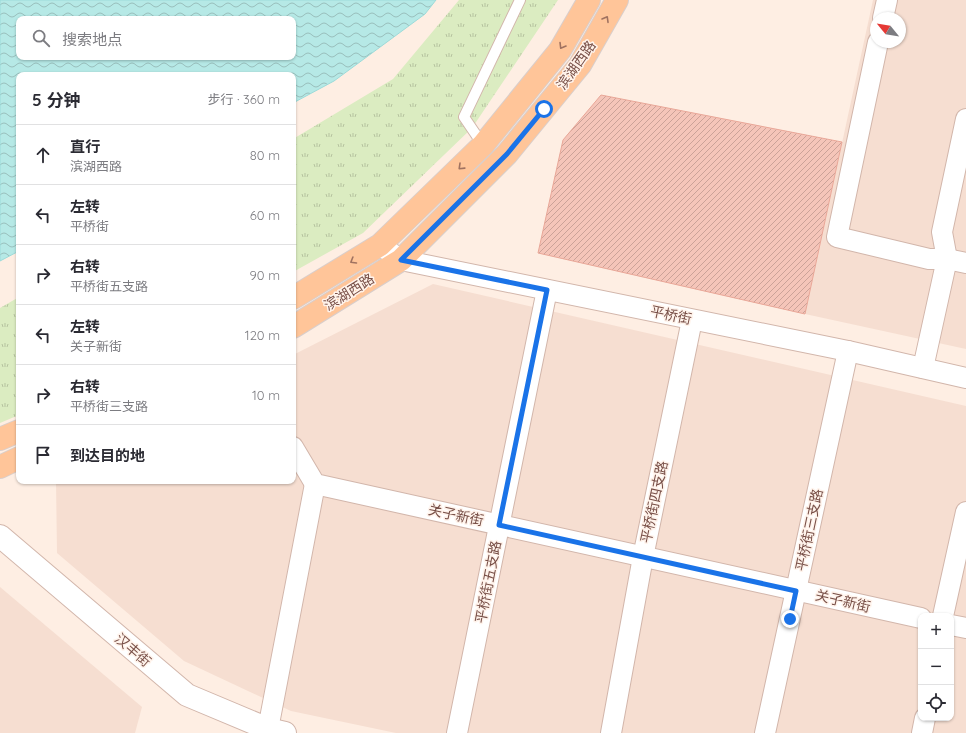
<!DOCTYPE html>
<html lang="zh">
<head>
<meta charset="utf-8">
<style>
  :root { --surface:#fff; --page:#f7f7f7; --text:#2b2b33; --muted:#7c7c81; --line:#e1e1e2 }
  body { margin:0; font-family:Quicksand,"Noto Sans SC",sans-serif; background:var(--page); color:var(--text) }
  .controls { position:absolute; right:12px; bottom:12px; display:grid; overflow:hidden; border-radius:8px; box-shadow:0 1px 3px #0004 }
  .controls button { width:36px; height:36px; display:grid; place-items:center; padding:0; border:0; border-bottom:1px solid var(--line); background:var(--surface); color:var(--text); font:20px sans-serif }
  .compass { position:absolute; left:870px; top:12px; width:36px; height:36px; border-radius:50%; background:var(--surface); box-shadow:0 1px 3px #0004; rotate:300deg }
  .stop { position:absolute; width:12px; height:12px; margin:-9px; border:3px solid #1a73e8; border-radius:50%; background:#fff }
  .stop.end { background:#1a73e8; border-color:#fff; box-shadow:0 1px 4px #0008 }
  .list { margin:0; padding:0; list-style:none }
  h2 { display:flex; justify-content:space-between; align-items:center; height:52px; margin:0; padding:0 16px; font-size:17px }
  h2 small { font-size:13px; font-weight:400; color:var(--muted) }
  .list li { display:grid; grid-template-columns:26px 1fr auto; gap:12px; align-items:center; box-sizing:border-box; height:60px; padding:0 16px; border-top:1px solid var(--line) }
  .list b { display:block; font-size:15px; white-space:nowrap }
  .list p { margin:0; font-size:13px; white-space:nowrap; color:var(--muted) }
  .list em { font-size:13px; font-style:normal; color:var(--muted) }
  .icon { flex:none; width:22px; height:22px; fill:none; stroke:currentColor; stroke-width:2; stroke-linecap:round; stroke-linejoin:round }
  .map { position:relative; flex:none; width:966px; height:733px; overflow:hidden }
  .search { position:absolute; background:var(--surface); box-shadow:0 1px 3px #0004; left:16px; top:16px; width:280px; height:44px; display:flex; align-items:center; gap:10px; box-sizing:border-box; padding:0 14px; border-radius:8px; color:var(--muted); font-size:15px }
  .panel { position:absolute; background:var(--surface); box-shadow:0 1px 3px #0004; left:16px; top:72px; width:280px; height:412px; border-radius:8px }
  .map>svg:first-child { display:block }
  .residential { fill:#f6ded1; fill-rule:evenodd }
  .park { fill:url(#park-tufts) }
  .water { fill:url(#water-waves); stroke:#9cdbd9; fill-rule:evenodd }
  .building { fill:url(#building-hatch); stroke:#e9a798 }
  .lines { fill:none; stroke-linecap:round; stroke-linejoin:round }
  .service-casing { stroke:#d2b6ab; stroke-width:12 }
  .minor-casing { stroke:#d2b6ab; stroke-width:22 }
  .tertiary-casing { stroke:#d2b6ab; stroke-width:24 }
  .primary-casing { stroke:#d9cecb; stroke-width:24 }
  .service { stroke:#fff; stroke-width:10 }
  .minor { stroke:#fff; stroke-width:20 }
  .tertiary { stroke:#fff; stroke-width:22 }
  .primary { stroke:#ffc599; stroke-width:22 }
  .oneway { stroke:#a07260 }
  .route { stroke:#1a73e8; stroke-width:5 }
  .labels { text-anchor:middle; stroke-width:3; stroke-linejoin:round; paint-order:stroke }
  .street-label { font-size:14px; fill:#784f47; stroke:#fff3eb }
</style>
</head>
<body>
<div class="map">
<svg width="966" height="733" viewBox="0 0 966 733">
  <defs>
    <pattern id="park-tufts" width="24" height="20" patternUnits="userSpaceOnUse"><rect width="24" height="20" fill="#dbecc1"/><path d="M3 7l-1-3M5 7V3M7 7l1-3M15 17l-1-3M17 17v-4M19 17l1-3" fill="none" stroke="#b6c29f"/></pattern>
    <pattern id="water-waves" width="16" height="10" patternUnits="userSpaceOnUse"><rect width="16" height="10" fill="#b6e9e6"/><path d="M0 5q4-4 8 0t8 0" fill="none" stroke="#99bfbc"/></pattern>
    <pattern id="building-hatch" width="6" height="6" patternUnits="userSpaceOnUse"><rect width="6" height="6" fill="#f5c5b9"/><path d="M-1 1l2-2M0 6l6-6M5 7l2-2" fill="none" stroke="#cba298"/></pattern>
  </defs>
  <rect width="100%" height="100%" fill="#feeee3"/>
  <!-- residential -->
  <g class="residential">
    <path d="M873,0H966V349L805,314ZM876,18H900V42H876Z"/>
    <path d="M433,284L966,406V733H396L291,711L184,661L57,553L56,481H293V355ZM921,616H951V718H921Z"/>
    <polygon points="0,587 142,707 135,733 0,733"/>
  </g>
  <!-- park -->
  <g class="park">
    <polygon points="459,0 558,0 472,128 363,233 293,272 293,139 393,79"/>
    <polygon points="19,297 19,415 0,423 0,308"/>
  </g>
  <!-- water -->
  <path class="water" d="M0,0H436L425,14L334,81L293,103V75H19V251L0,261ZM19,19H293V57H19Z"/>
  <!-- building -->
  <polygon class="building" points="601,95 842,142 805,314 538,253 563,140"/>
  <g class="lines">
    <!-- service casing -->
    <g class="service-casing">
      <polyline id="service" points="483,145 464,117 520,0"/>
    </g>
    <!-- minor casing -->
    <g class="minor-casing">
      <g id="minor">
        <polyline points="883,18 887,0"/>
        <polyline points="878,42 837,237 929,259 947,259 966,263"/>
        <polyline points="380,245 401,260 848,351 966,378"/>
        <polyline points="923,368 947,259 942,232 966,119"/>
        <polyline points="293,447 315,484 921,618"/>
        <polyline points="943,616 966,512"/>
        <polyline points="951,625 966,628"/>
        <polyline points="268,729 315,484"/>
        <polyline points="457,733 547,290"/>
        <polyline points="611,733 643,557 692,320"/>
        <polyline points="765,733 848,351"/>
        <polyline points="922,733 925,718"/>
      </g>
    </g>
    <!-- tertiary casing -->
    <g class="tertiary-casing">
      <polyline id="tertiary" points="0,536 187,695 268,729 285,733"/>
    </g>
    <!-- primary casing -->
    <g class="primary-casing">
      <g id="primary">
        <polyline points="293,298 380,245 483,145 560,50 589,0"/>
        <polyline points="293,327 401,260 507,154 580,65 617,0"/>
        <polyline points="0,439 19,431"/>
        <polyline points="0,467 19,458"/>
      </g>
    </g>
    <!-- service -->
    <use href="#service" class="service"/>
    <!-- minor -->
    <use href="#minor" class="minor"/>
    <!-- tertiary -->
    <use href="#tertiary" class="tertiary"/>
    <!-- primary -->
    <use href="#primary" class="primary"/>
  </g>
  <!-- one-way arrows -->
  <defs><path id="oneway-chevron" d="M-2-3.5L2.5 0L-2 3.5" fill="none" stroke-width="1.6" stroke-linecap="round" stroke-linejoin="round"/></defs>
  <g class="oneway">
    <use href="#oneway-chevron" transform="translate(606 19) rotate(-60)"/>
    <use href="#oneway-chevron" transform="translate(562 46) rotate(121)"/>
    <use href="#oneway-chevron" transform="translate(461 167) rotate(136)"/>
    <use href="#oneway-chevron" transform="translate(353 261) rotate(149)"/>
  </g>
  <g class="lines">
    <!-- route -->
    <polyline class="route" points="544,109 507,154 401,260 547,290 499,525 796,591 790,619"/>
  </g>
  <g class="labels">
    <!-- street labels -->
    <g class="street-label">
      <text transform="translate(576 65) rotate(-55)" y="5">滨湖西路</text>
      <text transform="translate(349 292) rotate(-32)" y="5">滨湖西路</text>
      <text transform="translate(671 315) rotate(12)" y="5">平桥街</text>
      <text transform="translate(654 502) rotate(-78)" y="5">平桥街四支路</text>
      <text transform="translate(456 515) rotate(12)" y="5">关子新街</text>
      <text transform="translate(809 530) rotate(-78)" y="5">平桥街三支路</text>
      <text transform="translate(488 582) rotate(-79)" y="5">平桥街五支路</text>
      <text transform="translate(843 601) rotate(13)" y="5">关子新街</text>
      <text transform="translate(133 650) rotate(41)" y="5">汉丰街</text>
    </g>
  </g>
</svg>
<div class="controls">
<button>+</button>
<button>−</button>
<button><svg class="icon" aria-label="locate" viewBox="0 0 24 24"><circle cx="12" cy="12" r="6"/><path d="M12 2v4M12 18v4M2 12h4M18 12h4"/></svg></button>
</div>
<svg class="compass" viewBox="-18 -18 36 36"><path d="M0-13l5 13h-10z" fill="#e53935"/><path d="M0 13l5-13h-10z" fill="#7c7c81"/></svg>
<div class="stop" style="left:544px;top:109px"></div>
<div class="stop end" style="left:790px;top:619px"></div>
<div class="search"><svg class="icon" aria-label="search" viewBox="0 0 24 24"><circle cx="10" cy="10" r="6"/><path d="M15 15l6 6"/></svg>搜索地点</div>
<section class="panel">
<h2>5 分钟<small>步行 · 360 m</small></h2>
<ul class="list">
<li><svg class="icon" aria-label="ahead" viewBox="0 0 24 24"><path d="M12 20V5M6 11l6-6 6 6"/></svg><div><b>直行</b><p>滨湖西路</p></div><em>80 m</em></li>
<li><svg class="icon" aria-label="left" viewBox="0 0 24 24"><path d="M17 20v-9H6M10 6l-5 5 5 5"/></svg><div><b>左转</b><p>平桥街</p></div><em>60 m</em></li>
<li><svg class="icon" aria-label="right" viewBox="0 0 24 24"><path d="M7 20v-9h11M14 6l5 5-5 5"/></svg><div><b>右转</b><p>平桥街五支路</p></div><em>90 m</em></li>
<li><svg class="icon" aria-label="left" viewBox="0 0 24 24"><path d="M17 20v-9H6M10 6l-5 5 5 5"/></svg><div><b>左转</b><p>关子新街</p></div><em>120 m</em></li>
<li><svg class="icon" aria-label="right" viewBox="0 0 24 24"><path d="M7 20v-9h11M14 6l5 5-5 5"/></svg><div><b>右转</b><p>平桥街三支路</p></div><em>10 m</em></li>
<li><svg class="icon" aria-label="arrive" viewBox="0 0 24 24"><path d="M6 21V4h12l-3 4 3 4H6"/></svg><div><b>到达目的地</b></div></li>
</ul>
</section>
</div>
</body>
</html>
